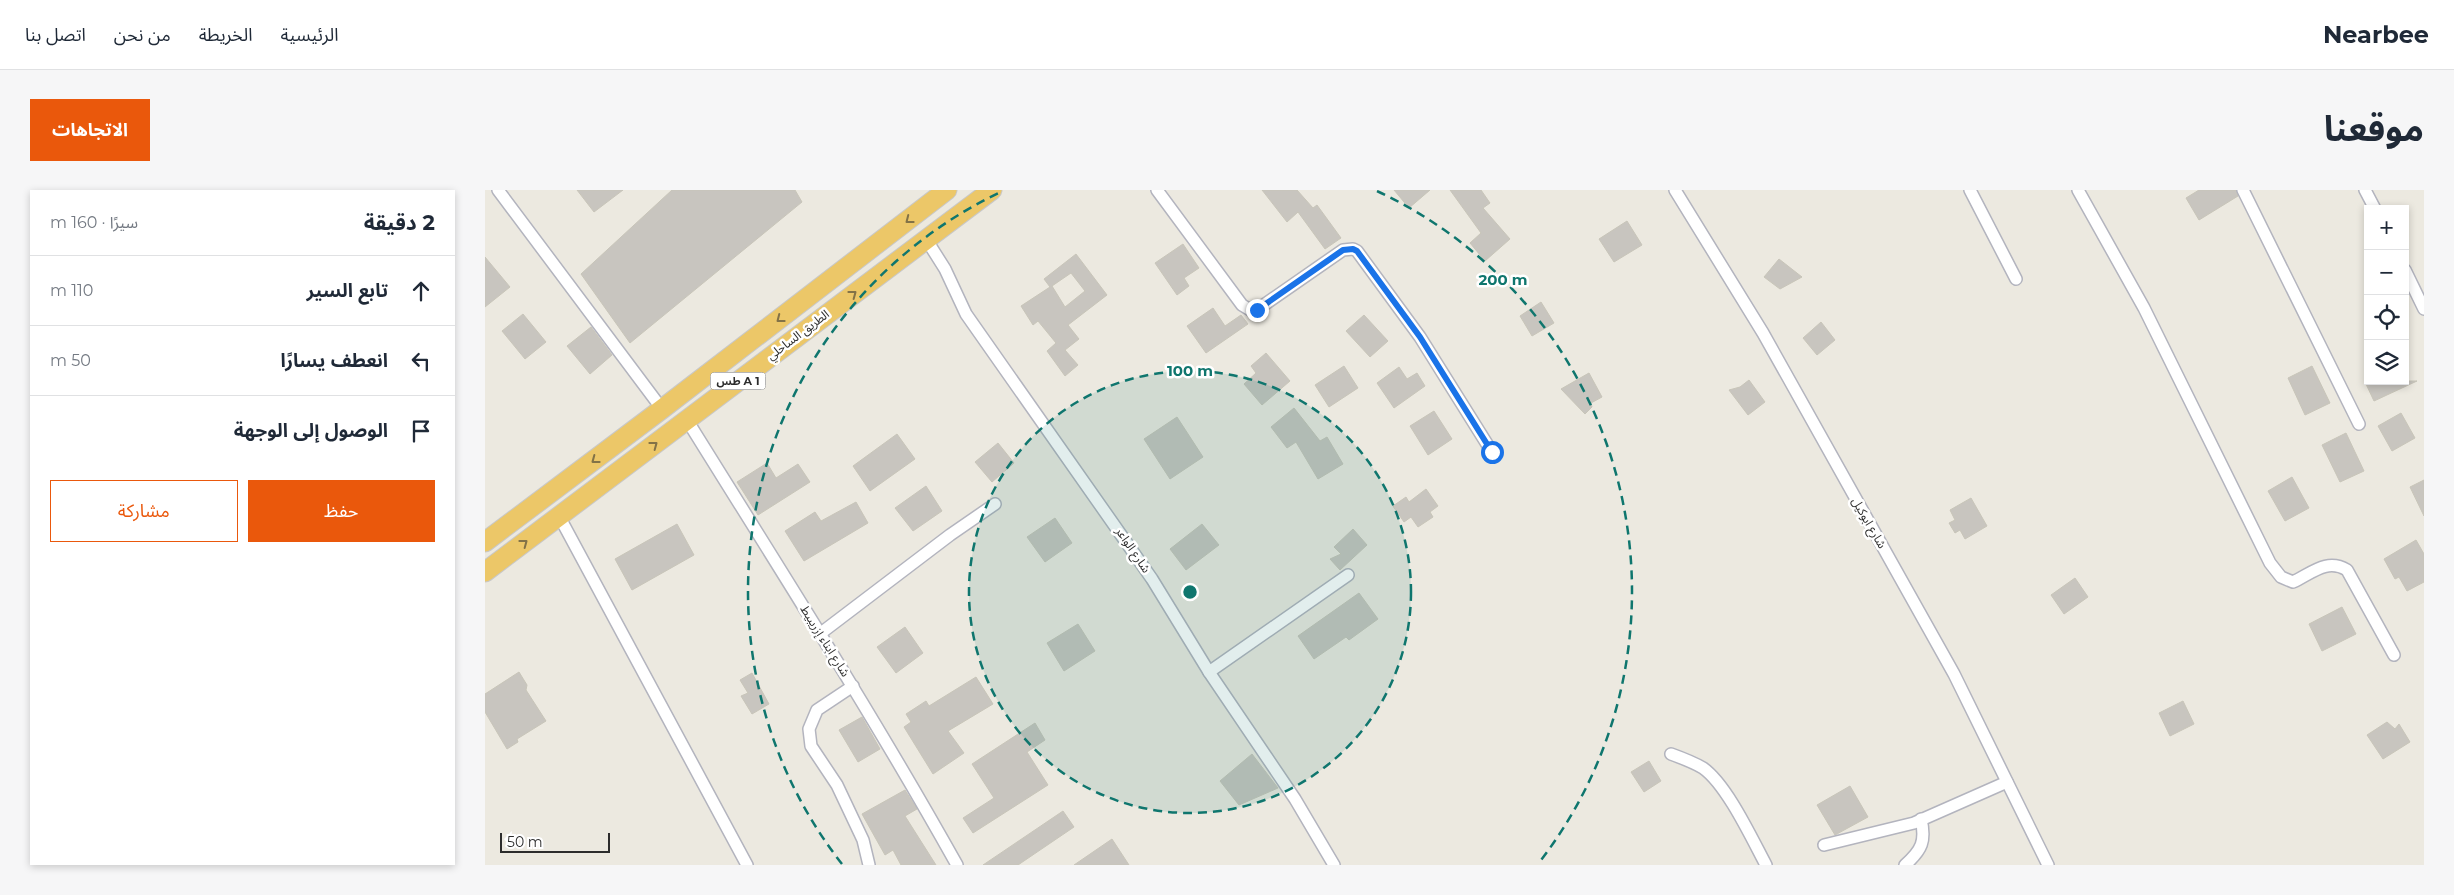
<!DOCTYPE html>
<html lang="ar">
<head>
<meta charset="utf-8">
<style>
  :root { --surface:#fff; --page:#f6f6f7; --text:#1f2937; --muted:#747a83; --line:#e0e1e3; --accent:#ea580c }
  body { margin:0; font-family:Montserrat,"Noto Sans Arabic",sans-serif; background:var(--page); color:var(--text); direction:rtl }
  .controls { position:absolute; right:15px; top:15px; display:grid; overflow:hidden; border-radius:0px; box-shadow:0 2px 8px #0003 }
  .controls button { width:45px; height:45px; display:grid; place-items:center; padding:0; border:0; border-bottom:1px solid var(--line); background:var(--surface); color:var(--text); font:25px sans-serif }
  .scale { position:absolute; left:15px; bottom:12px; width:110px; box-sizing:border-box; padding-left:5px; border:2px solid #2c2c2c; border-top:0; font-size:14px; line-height:18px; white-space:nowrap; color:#2c2c2c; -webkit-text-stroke:4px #fff; paint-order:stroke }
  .stop { position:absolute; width:15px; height:15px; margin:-11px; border:4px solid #1a73e8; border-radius:50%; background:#fff }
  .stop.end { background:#1a73e8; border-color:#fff; box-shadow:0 1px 5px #0008 }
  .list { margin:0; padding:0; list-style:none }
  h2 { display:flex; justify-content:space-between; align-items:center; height:65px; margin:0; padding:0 20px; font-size:21px }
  h2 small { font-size:16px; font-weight:400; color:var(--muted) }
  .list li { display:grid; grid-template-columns:32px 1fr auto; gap:15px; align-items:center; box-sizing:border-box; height:70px; padding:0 20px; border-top:1px solid var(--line) }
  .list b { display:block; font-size:19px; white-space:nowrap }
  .list em { font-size:16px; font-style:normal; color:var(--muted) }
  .actions { display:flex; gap:10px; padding:15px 20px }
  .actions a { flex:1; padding:11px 0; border:1px solid var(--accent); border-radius:0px; text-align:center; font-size:18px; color:var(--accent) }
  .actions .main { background:var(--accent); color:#fff }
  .icon { flex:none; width:28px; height:28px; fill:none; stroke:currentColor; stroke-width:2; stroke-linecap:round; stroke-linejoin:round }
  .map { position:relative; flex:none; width:1939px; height:675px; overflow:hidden; direction:ltr; border-radius:0px }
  header { display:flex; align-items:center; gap:30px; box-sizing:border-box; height:70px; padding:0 25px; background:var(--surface); border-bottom:1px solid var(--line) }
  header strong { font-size:24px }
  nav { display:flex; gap:28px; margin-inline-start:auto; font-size:18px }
  .intro { display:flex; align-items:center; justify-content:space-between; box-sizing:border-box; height:120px; padding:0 30px }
  h1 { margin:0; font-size:35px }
  .button { padding:12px 22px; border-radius:0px; background:var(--accent); color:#fff; font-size:18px; font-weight:700 }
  main { display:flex; gap:30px; padding:0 30px }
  aside { flex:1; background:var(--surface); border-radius:0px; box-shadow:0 2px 8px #0003 }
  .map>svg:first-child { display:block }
  .building { fill:#c8c5bf; stroke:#c8c5b9; fill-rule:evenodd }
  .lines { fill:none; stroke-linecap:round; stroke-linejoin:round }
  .minor-casing { stroke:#b3b4be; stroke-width:14 }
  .trunk-casing { stroke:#c8c8c8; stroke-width:21 }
  .minor { stroke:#fff; stroke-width:11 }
  .trunk { stroke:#ecc768; stroke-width:19 }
  .oneway { stroke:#827247 }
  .route { stroke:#1a73e8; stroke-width:6 }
  .ring { fill:none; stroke:#0f766e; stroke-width:2.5; stroke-dasharray:9 6 }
  .labels { text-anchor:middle; stroke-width:5; stroke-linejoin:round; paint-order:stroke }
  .shield { fill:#fff; stroke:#6b6b6b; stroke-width:1 }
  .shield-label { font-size:11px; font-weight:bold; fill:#2c2c2c }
  .street-label { font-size:12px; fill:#2c2c2c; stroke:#fff }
  .centre { fill:#0f766e; stroke:#fff; stroke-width:2.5 }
  .ring-label { font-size:15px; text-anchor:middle; font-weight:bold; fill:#0f766e; stroke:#fff; stroke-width:5; stroke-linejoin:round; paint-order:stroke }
</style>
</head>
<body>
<header>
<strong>Nearbee</strong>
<nav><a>الرئيسية</a><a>الخريطة</a><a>من نحن</a><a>اتصل بنا</a></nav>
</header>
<div class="intro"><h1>موقعنا</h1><a class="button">الاتجاهات</a></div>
<main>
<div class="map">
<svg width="1939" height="675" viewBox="0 0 1939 675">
  <rect width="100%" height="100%" fill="#ece9e0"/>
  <!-- building -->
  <g class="building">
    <polygon points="92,0 138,0 109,22"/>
    <polygon points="187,0 310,0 317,12 145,153 96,84"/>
    <polygon points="777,0 812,0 828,18 832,15 856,48 840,59 813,22 802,32"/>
    <polygon points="909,0 945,0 924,18"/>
    <polygon points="965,0 996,0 1005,13 998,18 1025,49 1000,71 985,53 996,43"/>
    <polygon points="1714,0 1751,0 1753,6 1714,30 1701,8"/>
    <polygon points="1142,31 1157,55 1129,72 1114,49"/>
    <polygon points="698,54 714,78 699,88 704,96 692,105 670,73"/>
    <path d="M591,64L622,105L583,135L594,149L580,160L593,175L580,186L562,161L571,153L553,131L548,135L536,116L565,97L559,89ZM586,83L600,101L580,117L567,96Z"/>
    <polygon points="0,67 25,97 0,117"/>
    <polygon points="1294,69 1317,87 1295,99 1279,87"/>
    <polygon points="1056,112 1069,133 1047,146 1035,126"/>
    <polygon points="728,118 740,136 756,125 763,134 721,163 702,136"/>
    <polygon points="38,124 61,152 40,169 17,141"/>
    <polygon points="879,125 903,151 885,167 861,141"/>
    <polygon points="1336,132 1350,150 1332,165 1318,148"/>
    <polygon points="106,137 127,165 105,184 82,156"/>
    <polygon points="781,163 805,191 777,215 759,194 771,183 766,176"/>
    <polygon points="859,176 873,198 844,217 830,195"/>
    <polygon points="1827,176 1845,213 1820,225 1803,188"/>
    <polygon points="914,177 922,189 932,183 940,196 909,218 892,193"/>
    <polygon points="1104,183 1117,207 1106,213 1107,217 1100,224 1076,199"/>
    <polygon points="1264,190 1280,212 1263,225 1244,200 1255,197"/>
    <polygon points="1888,191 1932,191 1889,211 1881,194"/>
    <polygon points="809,218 835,251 842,247 858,274 833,289 811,252 802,258 786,237"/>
    <polygon points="949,221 967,249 943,265 925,236"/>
    <polygon points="1916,223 1930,248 1907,261 1893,236"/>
    <polygon points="692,227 718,267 685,289 659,249"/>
    <polygon points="1861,243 1879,281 1855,292 1837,255"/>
    <polygon points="412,244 430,269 385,301 368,276"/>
    <polygon points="513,253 529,273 507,292 490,272"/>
    <polygon points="282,273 291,288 313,274 325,292 273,325 252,292"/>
    <polygon points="1807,287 1824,318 1800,331 1783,301"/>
    <polygon points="1939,290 1939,326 1925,297"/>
    <polygon points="441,296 457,321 428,341 410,318"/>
    <polygon points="941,299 953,316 945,322 948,327 933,337 926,327 919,332 908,316 921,307 924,312"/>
    <polygon points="1486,308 1502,336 1480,349 1475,340 1470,343 1464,333 1470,330 1465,320"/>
    <polygon points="371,312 383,333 319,371 300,341 330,322 336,331"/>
    <polygon points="570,328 587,353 560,372 542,347"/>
    <polygon points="192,334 209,365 147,400 130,369"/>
    <polygon points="717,334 734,355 701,380 685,359"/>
    <polygon points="868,339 882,355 855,380 845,369 856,364 849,357"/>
    <polygon points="1931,350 1939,364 1939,392 1922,401 1914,387 1910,389 1899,369"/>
    <polygon points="1590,388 1603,407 1579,424 1566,405"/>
    <polygon points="874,403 893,429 864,450 861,447 829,469 813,446"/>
    <polygon points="1857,417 1871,444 1837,461 1824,434"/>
    <polygon points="593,434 610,461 579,481 562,453"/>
    <polygon points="420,437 438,463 411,483 392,457"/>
    <polygon points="34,482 42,495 41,500 61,531 32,549 33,552 22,559 0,522 0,504"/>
    <polygon points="267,483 284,514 267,524 256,506 263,503 255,490"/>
    <polygon points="491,487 508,514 463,541 479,563 448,584 419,537 426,532 421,524 441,511 444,516"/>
    <polygon points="1698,511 1709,534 1685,546 1674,523"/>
    <polygon points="377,527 395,559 373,572 354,540"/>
    <polygon points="1902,532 1910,539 1914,534 1925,552 1898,569 1882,545"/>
    <polygon points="550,533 560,550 542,562 563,595 488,643 478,628 509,608 487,574"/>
    <polygon points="767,564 793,598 754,615 735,591"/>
    <polygon points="1164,571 1176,591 1159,602 1146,582"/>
    <polygon points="1365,596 1383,627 1350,645 1332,615"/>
    <polygon points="420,600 432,619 420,626 451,675 416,675 408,660 400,665 377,624"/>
    <polygon points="578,621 589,637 533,675 498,675"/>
    <polygon points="627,649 644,675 589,675"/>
  </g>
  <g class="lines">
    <!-- minor casing -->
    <g class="minor-casing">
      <g id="minor">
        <polyline points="13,0 177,219"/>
        <polyline points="672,0 757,115 767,121 773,119 858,60 868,59 872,61 935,147 1007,262"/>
        <polyline points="1190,0 1278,143 1469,484 1563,675"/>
        <polyline points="1485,0 1531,89"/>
        <path d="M1593,0L1659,118L1785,373L1796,387L1808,392C1827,383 1842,368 1862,380L1909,465"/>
        <polyline points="1758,0 1874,234"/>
        <polyline points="1880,0 1890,19"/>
        <polyline points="441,49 460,79 481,124 667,389 724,482 810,609 849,675"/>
        <polyline points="1920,80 1939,119"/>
        <path d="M202,230C294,378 387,523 472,675"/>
        <polyline points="74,326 262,675"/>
        <polyline points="336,443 465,345 510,314"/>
        <polyline points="724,482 863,385"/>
        <polyline points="368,496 332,520 324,539 326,556 352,595 378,650 384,675"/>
        <path d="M1186,564C1197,568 1208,572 1218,578C1242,595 1267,649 1281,675"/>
        <polyline points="1339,655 1429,633 1522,592"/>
        <path d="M1420,675C1437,660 1441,651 1436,629"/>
      </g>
    </g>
    <!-- trunk casing -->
    <g class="trunk-casing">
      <g id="trunk">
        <polyline points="0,352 177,219 462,0"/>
        <polyline points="0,382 507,0"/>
      </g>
    </g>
    <!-- minor -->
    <use href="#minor" class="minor"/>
    <!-- trunk -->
    <use href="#trunk" class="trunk"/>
  </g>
  <!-- one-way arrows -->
  <defs><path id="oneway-chevron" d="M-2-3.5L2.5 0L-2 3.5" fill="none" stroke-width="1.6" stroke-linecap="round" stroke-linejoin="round" transform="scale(1.25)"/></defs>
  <g class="oneway">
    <use href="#oneway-chevron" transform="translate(424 30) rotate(142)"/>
    <use href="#oneway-chevron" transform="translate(368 104) rotate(-37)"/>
    <use href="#oneway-chevron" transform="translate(295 129) rotate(142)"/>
    <use href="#oneway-chevron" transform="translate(169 255) rotate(-37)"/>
    <use href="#oneway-chevron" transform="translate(110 270) rotate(143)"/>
    <use href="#oneway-chevron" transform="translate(39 353) rotate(-37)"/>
  </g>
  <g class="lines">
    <!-- route -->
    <polyline class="route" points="772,120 858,60 868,59 872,61 935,147 1007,262"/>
  </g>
  <!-- distance rings -->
  <circle cx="705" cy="402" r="221" fill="#0f766e" fill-opacity=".12"/>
  <g class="ring">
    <circle cx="705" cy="402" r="221"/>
    <path d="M357 674A442 442 0 0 1 518 1M892 1A442 442 0 0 1 1053 674"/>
  </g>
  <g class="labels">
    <!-- shield labels -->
    <rect class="shield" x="225.5" y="182.5" width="55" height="17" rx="4"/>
    <g class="shield-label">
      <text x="253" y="195">طس A 1</text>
    </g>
    <!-- street labels -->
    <g class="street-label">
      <text transform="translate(313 145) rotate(-37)" y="4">الطريق الساحلي</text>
      <text transform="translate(1384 333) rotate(60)" y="4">شارع ابوكيل</text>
      <text transform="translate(648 360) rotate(56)" y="4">شارع الواعر</text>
      <text transform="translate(340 451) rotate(58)" y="4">شارع ابناء إزريبيط</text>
    </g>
  </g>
  <circle cx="705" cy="402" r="8" class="centre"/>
  <g class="ring-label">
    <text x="1018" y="95">200 m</text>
    <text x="705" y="186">100 m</text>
  </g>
</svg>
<div class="controls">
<button>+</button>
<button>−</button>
<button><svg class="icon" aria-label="locate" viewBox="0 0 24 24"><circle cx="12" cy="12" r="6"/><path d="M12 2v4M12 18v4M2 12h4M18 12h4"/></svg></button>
<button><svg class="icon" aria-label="layers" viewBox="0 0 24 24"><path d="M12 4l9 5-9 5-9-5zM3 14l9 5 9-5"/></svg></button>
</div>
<div class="scale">50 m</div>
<div class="stop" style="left:1007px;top:262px"></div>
<div class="stop end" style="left:772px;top:120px"></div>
</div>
<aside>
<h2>2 دقيقة<small>سيرًا · 160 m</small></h2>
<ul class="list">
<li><svg class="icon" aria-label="ahead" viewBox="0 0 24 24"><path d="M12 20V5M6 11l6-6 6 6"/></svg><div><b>تابع السير</b></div><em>110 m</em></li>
<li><svg class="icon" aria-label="left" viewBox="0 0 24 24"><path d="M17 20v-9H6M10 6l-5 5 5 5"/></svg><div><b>انعطف يسارًا</b></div><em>50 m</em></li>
<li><svg class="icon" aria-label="arrive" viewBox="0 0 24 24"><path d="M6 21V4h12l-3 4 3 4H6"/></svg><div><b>الوصول إلى الوجهة</b></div></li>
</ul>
<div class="actions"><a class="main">حفظ</a><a>مشاركة</a></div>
</aside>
</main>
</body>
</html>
